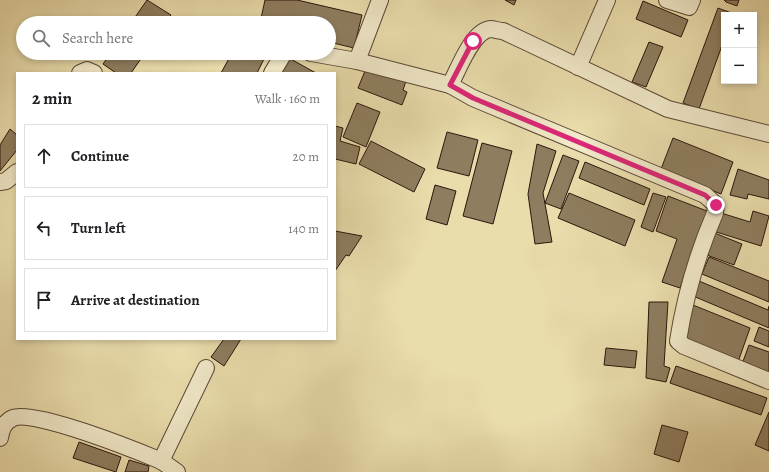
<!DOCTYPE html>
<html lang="en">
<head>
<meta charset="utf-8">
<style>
  :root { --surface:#fff; --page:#f6f6f6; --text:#202124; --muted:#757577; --line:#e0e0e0 }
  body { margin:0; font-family:Alegreya,serif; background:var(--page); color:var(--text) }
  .controls { position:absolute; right:12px; top:12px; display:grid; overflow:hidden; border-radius:0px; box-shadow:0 2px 6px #0003 }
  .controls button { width:36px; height:36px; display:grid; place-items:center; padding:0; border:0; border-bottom:1px solid var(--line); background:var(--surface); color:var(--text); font:20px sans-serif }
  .stop { position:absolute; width:12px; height:12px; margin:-9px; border:3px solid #db2777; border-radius:50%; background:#fff }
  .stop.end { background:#db2777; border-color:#fff; box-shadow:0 1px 4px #0008 }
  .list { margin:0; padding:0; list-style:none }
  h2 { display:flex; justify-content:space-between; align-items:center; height:52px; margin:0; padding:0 16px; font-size:17px }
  h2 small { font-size:13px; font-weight:400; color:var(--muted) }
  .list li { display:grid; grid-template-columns:26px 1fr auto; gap:12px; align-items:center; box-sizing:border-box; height:64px; margin:0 8px 8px; padding:0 8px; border:1px solid var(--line); border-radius:0px }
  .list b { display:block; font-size:15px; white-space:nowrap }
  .list em { font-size:13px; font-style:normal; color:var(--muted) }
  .icon { flex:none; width:22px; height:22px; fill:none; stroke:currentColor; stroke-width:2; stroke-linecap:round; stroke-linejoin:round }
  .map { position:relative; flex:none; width:769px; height:472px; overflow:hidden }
  .search { position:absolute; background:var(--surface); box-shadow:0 2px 6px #0003; left:16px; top:16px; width:320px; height:44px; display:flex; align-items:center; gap:10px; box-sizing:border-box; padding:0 14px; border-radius:22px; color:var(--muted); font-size:15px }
  .panel { position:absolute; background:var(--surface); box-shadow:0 2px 6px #0003; left:16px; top:72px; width:320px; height:268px; border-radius:0px }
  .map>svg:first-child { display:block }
  .building { fill:#8e7d5f; stroke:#2a160c }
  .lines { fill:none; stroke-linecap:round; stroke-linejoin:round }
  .street-casing { stroke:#5a4834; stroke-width:18 }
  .street { stroke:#f1e9c9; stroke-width:16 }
  .route { stroke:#db2777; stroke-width:5 }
</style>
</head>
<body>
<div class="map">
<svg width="769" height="472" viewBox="0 0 769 472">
  <rect width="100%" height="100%" fill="#eaddac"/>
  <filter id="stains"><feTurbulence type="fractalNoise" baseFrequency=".005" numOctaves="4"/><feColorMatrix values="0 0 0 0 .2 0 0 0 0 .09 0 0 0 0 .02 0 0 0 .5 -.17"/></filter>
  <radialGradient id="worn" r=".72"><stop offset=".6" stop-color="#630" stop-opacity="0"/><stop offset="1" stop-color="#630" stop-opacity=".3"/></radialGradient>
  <!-- building -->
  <g class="building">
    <polygon points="147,0 171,15 165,23 131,23"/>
    <polygon points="265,0 297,0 362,15 354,48 329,42 329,23 260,23"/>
    <polygon points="505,0 516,0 514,5"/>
    <polygon points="724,0 739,0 737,6 726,2"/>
    <polygon points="643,1 688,20 681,37 636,19"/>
    <polygon points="718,8 734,14 724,15 724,40 699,109 683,103"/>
    <polygon points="649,42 663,47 646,87 632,82"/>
    <polygon points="111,53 145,53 131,73 116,73 103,64"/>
    <polygon points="232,53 267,53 257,73 221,73"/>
    <polygon points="287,57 316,73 278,73"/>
    <polygon points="367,66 406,81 403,90 407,92 402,105 358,88"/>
    <polygon points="357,103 380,112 366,147 343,137"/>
    <polygon points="335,126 343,128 340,141 360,147 356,164 335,159"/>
    <polygon points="10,129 17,135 17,150 0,171 0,145"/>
    <polygon points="447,132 478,140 469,176 437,168"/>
    <polygon points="673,138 733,162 721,194 661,169"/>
    <polygon points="371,141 425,169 414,192 359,164"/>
    <polygon points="482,143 512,151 493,224 463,216"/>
    <polygon points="537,144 556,151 543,193 552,242 535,244 528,194"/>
    <polygon points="563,155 579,161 561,209 545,203"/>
    <polygon points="585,162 650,189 644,205 579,178"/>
    <polygon points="738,169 769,180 769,199 748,194 747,199 730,195"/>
    <polygon points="435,185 456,191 447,225 426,219"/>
    <polygon points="569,193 635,220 625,246 558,218"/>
    <polygon points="653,193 666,197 653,232 641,227"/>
    <polygon points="668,196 707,211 680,288 662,282 677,239 656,231"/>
    <polygon points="753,211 769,216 761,246 713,231 718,212 750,222"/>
    <polygon points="335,231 362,236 349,256 346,255 335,271"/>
    <polygon points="712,232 742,244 734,265 704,254"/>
    <polygon points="709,257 769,281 769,302 702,274"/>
    <polygon points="699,281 768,310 769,306 769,328 693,296"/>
    <polygon points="649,302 668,302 664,366 670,368 666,382 646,378"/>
    <polygon points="693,305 750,328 738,362 683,343"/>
    <polygon points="759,327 769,331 769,347 754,341"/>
    <polygon points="224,339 241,339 224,366 211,357"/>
    <polygon points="749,345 769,352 769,373 742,364"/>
    <polygon points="606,348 637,351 635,368 604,365"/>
    <polygon points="676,366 767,398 761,415 670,383"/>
    <polygon points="769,412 769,451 755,445"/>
    <polygon points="662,425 688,432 679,462 654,454"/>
    <polygon points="79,442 121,457 116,472 73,458"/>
    <polygon points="129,460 149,466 148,472 125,472"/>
  </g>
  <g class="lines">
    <!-- street casing -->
    <g class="street-casing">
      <g id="street">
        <polyline points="667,0 689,7 692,0"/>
        <path d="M311,53L357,61L450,85C458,71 472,30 491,29C494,29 499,31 503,31L668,109L769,134"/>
        <polyline points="357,61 380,0"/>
        <polyline points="578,67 607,0"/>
        <polyline points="80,73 87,70 94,73"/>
        <polyline points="272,73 284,53"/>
        <path d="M450,85L473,98L705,195L716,205L715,213C697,255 685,296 678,341L684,346L769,381"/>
        <polyline points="0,182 6,181 17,172"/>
        <path d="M0,438C1,430 5,421 13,418C33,409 135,450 159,460C165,463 171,468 177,472"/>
        <polyline points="161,461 206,368"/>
      </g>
    </g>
    <!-- street -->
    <use href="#street" class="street"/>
  </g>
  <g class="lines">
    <!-- route -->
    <polyline class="route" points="473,41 450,85 473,98 705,195 716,205"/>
  </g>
  <rect width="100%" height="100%" filter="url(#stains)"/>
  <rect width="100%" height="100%" fill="url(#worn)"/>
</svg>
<div class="controls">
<button>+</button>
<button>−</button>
</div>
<div class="stop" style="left:473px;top:41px"></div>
<div class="stop end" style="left:716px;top:205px"></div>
<div class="search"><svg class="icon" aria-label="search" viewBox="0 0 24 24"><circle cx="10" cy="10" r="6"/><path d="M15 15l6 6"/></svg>Search here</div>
<section class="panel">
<h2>2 min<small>Walk · 160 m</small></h2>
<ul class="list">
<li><svg class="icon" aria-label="ahead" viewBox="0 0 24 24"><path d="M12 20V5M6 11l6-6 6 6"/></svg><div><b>Continue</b></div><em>20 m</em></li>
<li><svg class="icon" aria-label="left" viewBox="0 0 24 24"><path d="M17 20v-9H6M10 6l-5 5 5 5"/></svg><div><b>Turn left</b></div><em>140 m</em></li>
<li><svg class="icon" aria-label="arrive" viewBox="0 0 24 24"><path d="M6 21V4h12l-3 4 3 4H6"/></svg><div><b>Arrive at destination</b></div></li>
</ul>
</section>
</div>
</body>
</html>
